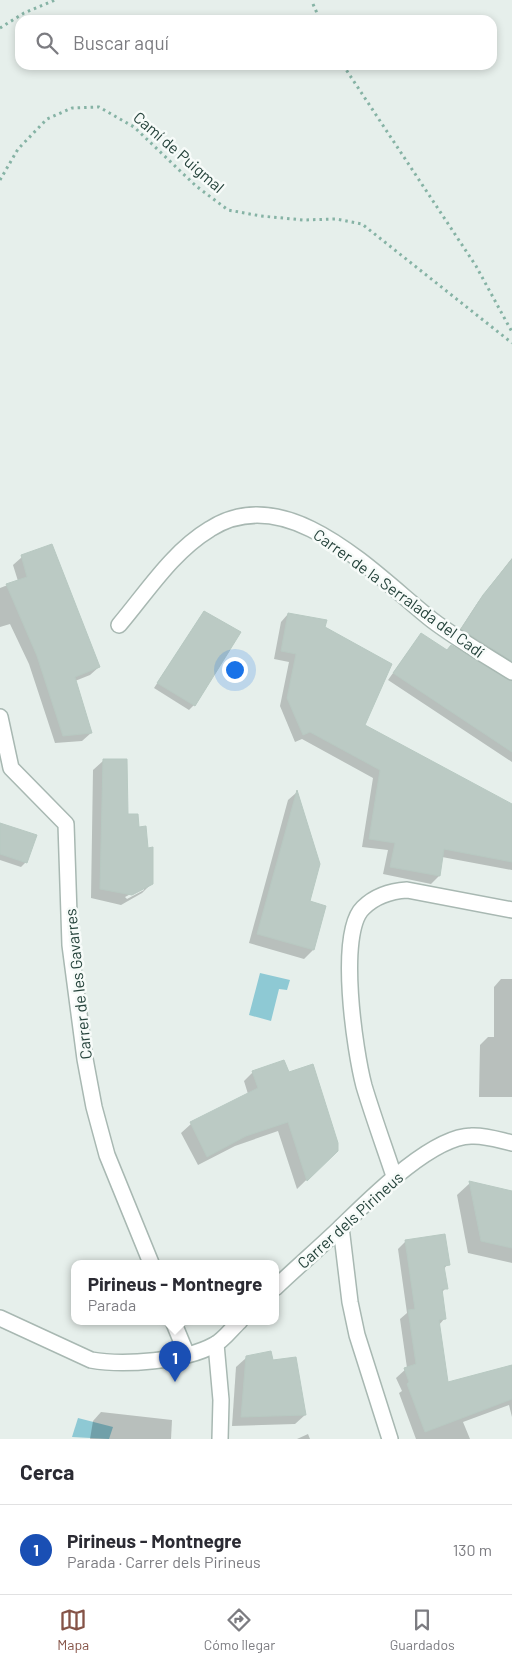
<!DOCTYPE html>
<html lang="es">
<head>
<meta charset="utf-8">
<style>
  :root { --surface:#fff; --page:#f7f7f7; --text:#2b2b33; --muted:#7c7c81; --line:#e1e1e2; --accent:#855347 }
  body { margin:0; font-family:Barlow,sans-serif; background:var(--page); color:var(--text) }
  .you { position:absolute; left:234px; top:669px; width:18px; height:18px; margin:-12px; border:4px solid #fff; border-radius:50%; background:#1a73e8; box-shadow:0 0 0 8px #1a73e833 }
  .badge { display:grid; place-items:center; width:32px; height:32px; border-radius:50%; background:var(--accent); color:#fff; font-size:16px; font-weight:700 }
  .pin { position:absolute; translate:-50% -41px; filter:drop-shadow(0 1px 2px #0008) }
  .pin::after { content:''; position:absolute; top:26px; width:18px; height:15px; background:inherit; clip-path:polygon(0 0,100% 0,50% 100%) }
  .popup { position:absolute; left:71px; top:1260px; width:208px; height:65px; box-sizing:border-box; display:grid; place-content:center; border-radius:10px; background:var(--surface); filter:drop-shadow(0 1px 4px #0005); font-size:16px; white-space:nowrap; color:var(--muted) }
  .popup b { font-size:19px; color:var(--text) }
  .popup::after { content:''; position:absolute; left:50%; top:100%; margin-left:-10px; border:10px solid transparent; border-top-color:var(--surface) }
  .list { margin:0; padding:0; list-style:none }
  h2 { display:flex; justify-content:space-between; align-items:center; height:65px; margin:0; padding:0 20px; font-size:21px }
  h2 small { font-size:16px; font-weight:400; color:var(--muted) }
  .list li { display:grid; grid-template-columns:32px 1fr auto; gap:15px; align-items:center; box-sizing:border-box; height:90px; padding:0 20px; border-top:1px solid var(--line) }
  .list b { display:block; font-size:19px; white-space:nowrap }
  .list p { margin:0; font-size:16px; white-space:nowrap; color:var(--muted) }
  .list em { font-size:16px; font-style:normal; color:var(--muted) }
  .icon { flex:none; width:28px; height:28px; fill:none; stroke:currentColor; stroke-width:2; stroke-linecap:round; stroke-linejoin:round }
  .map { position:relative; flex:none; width:512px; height:1439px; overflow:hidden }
  .search { position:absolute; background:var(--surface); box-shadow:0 2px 8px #0003; left:15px; right:15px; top:15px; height:55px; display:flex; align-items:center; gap:12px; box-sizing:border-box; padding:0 18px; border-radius:15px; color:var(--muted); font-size:19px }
  .sheet { height:155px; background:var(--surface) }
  nav { display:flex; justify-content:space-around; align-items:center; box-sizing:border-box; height:70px; border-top:1px solid var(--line); background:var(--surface); font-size:14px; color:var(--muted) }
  nav a { display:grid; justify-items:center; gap:2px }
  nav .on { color:var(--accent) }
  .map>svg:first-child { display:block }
  .water { fill:#8ec9d4 }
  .shadow { fill:#0003; fill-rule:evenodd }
  .building { fill:#bbcac4; stroke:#b8c9c2 }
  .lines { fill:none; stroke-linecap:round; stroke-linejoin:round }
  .minor-casing { stroke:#a8b8b2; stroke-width:18 }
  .path { stroke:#86b3a5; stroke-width:3; stroke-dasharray:2.5 4; stroke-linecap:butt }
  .minor { stroke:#fff; stroke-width:15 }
  .labels { text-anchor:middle; stroke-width:5; stroke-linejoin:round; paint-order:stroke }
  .street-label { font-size:16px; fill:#24423a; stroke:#f7fbf9 }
</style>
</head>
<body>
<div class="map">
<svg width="512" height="1439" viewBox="0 0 512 1439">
  <rect width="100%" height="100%" fill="#e6efeb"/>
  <!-- water -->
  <g class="water">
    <polygon points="260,973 290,980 287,990 279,989 271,1021 249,1015"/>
    <polygon points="78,1418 113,1427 109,1439 72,1437"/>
  </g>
  <!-- shadow -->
  <g class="shadow">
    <polygon points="22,557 99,667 90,675 75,681 91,733 82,741 55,743 29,664 10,624 0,627 0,588 18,581 13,565"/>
    <polygon points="512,558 512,661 507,666 457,634 478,602"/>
    <polygon points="204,612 194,705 189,710 154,688"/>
    <polygon points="288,614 324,628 364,726 512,805 512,870 442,857 439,876 431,884 383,874 388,850 362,847 373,778 302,739 295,742 280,706 289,662 274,659 281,622"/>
    <polygon points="421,634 446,651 451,646 512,703 512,762 388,680"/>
    <path d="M103,761L127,815L138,828L152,883L142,893L121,905L91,898L93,770ZM144,887V890L127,899L125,897Z"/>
    <polygon points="296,793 308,902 325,907 313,950 304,959 249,943 288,800"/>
    <polygon points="0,824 26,862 21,867 0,860"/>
    <polygon points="501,979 512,979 512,1097 479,1097 480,1045 488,1037 494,1037 494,987"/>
    <polygon points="253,1072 337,1150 297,1189 278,1131 235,1146 198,1165 181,1133 191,1124 248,1094 244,1081"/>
    <polygon points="470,1183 512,1192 512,1263 468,1253 457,1195"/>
    <polygon points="406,1241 448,1264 443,1270 446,1288 441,1293 445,1318 439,1325 447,1384 512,1366 512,1417 509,1405 463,1422 470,1439 416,1439 399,1393 402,1391 396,1378 407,1368 400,1319 407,1313 398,1249"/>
    <polygon points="246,1358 272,1361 305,1415 295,1424 232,1426 236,1367"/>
    <polygon points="101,1412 172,1420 171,1439 90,1439 93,1421"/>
    <polygon points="308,1434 310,1439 297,1439"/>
  </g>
  <!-- building -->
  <g class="building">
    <polygon points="52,544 100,667 75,677 92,733 63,736 37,656 6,584 27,577 21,555"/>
    <polygon points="512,559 512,661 461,629 483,595"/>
    <polygon points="204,611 241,632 195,706 157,683"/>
    <polygon points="288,613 327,620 325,627 392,664 365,725 512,804 512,862 444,849 440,876 390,867 395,843 369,839 380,770 310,732 303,735 287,698 296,654 281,651"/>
    <polygon points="421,633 447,650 451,645 512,681 512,752 393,673"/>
    <polygon points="103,759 127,759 128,814 138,814 139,827 146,826 148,848 153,847 153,884 132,895 100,889"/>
    <polygon points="297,790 320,864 310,901 326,906 314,950 257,934"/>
    <polygon points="0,823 37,835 27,863 0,854"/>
    <polygon points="284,1060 289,1072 313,1064 338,1143 338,1151 307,1181 288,1122 246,1136 207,1157 190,1122 258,1088 252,1071"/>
    <polygon points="469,1181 512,1191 512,1248 481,1241"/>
    <polygon points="445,1234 450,1265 444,1266 448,1289 442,1289 446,1319 439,1320 448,1382 512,1365 512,1399 425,1432 407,1384 409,1382 404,1368 416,1364 408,1310 415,1309 405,1240"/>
    <polygon points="271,1351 273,1360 296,1357 306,1415 241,1417 246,1356"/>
  </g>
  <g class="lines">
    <!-- minor casing -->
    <g class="minor-casing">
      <g id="minor">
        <path d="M119,625C147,592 172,552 210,529C288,479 375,575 432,620C457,639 485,655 512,672"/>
        <polyline points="0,717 11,768 66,824 70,945 85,1059 94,1107 107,1155 151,1263"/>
        <path d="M394,1176C384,1146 373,1116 364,1086C355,1052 337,933 363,908C375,896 391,891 407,890L512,910"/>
        <polyline points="341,1227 350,1302 357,1335 390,1439"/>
        <path d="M275,1288C296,1268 318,1249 339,1229C368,1201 430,1137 471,1136C485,1135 499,1140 512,1143"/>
        <path d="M0,1318L91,1360C124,1366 185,1361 214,1345C224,1340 232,1328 240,1321"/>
        <polyline points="173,1321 187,1355"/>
        <polyline points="216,1344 221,1400 220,1439"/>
      </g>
    </g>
    <!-- path -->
    <g class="path">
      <polyline points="313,4 320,20"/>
      <polyline points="0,28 24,13 55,0"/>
      <polyline points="343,65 476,266 512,332"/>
      <polyline points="0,180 18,149 47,119 72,108 99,107 134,127 196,186 228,210 261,216 303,220 336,219 362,224 512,343"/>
    </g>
    <!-- minor -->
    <use href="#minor" class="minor"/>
  </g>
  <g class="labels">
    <!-- street labels -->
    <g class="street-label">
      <text transform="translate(179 152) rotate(41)" y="6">Camí de Puigmal</text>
      <text transform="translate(399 593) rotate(36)" y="6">Carrer de la Serralada del Cadí</text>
      <text transform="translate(78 984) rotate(-96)" y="6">Carrer de les Gavarres</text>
      <text transform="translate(350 1220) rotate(-42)" y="6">Carrer dels Pirineus</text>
    </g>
  </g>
</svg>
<div class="you"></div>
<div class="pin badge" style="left:175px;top:1382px;background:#1a4fb4">1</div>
<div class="popup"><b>Pirineus - Montnegre</b>Parada</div>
<div class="search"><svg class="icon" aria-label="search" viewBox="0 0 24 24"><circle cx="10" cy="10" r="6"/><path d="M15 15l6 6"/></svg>Buscar aquí</div>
</div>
<section class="sheet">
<h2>Cerca<small></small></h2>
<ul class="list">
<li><span class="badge" style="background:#1a4fb4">1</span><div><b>Pirineus - Montnegre</b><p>Parada · Carrer dels Pirineus</p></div><em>130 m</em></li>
</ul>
</section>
<nav>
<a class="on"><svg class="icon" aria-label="map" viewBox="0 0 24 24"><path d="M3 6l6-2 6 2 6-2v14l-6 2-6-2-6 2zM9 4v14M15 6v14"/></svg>Mapa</a>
<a><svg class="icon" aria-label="directions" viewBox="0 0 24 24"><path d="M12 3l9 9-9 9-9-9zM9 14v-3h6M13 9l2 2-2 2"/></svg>Cómo llegar</a>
<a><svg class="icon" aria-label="saved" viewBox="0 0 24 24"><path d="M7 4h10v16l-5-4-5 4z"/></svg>Guardados</a>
</nav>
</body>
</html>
